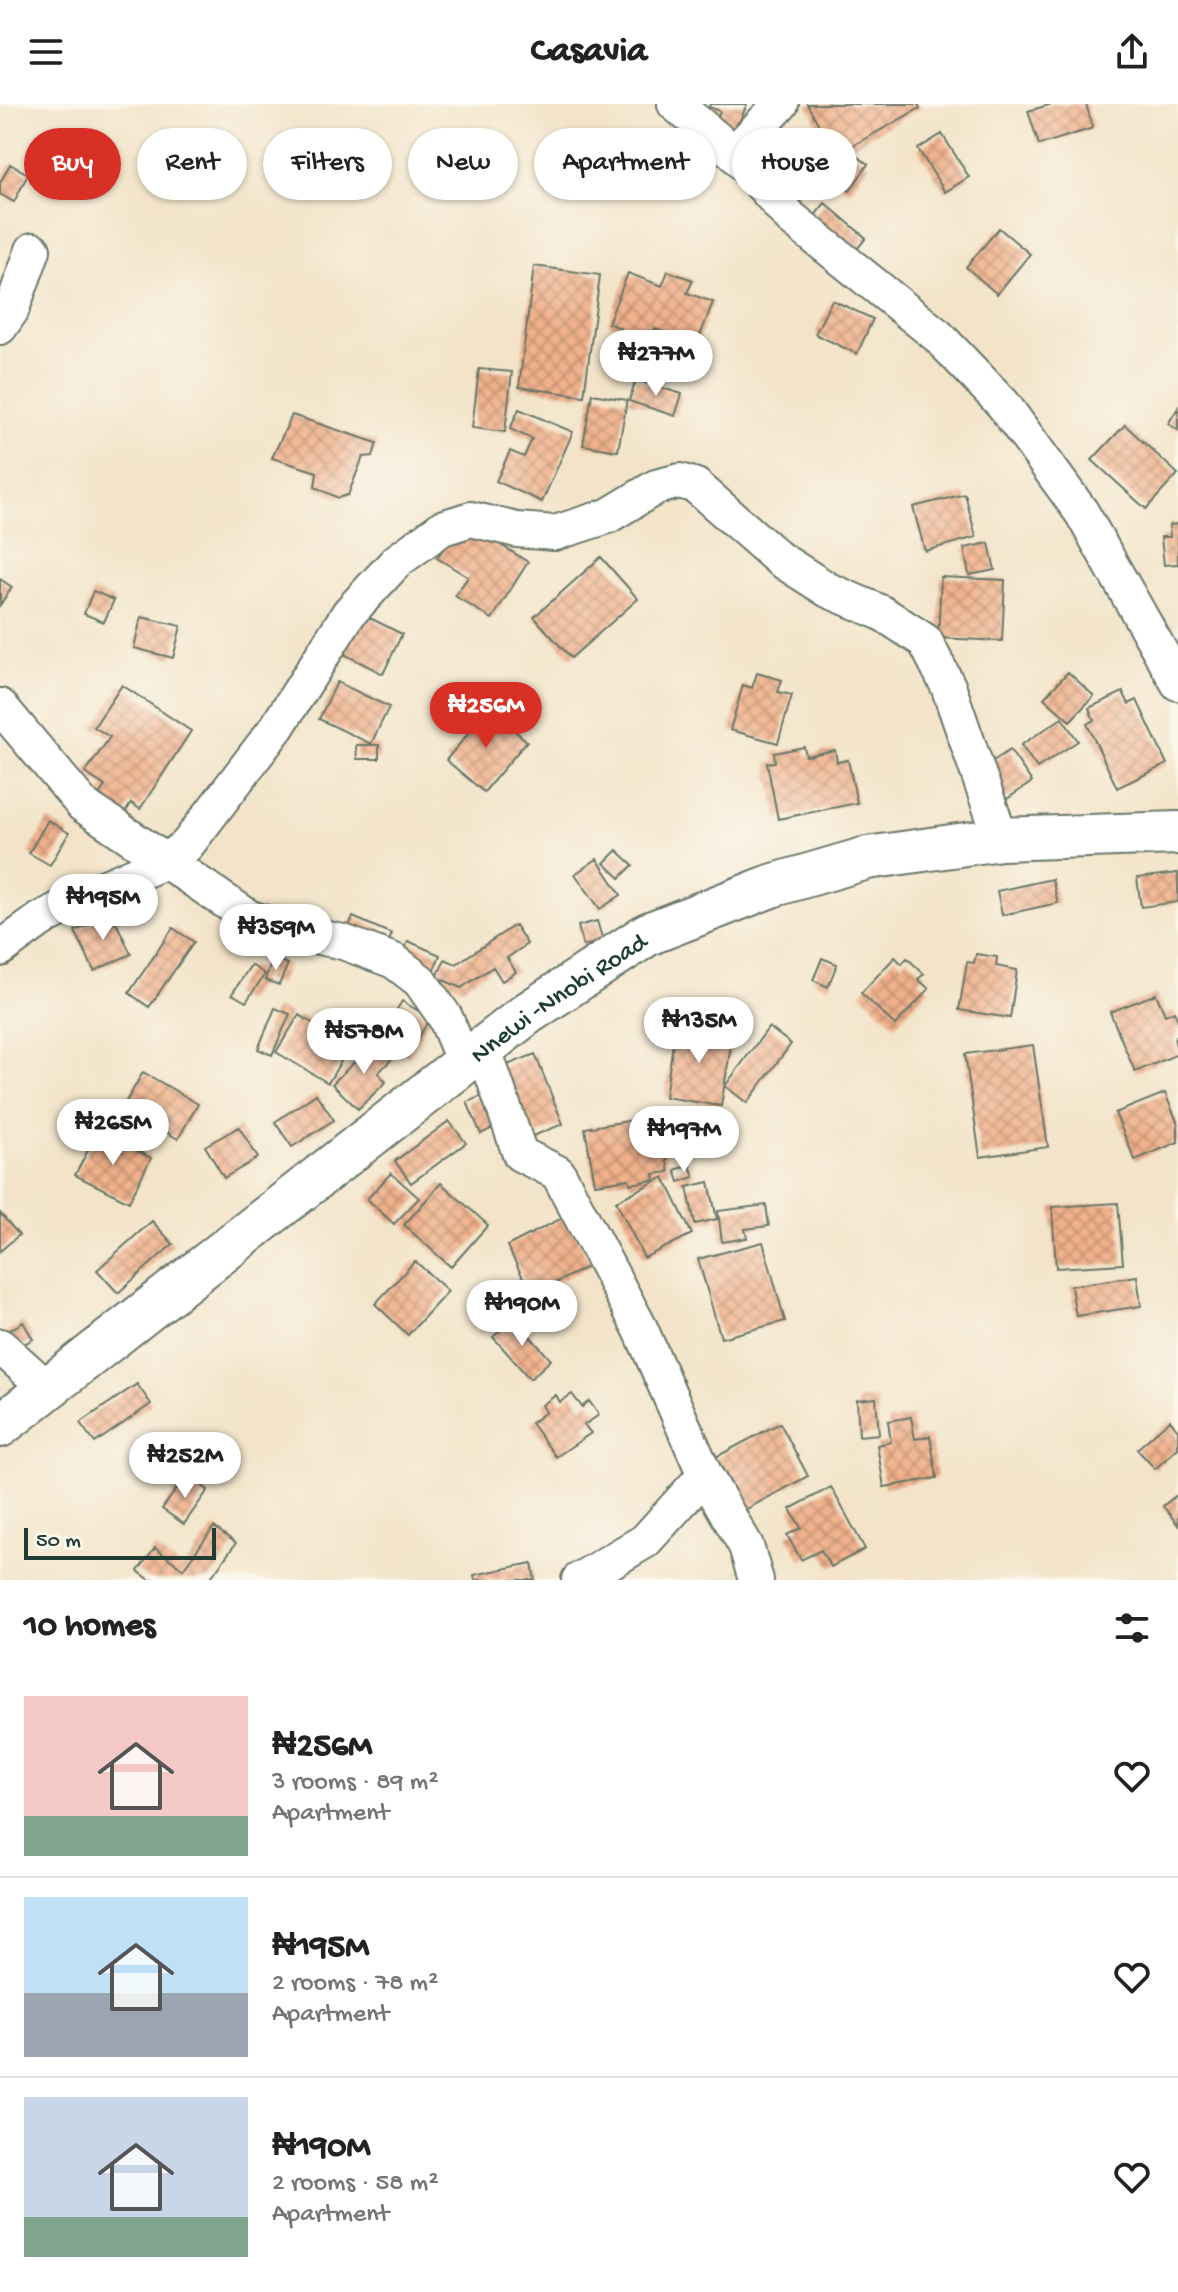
<!DOCTYPE html>
<html lang="en">
<head>
<meta charset="utf-8">
<style>
  :root { --surface:#fff; --page:#f2f2f2; --text:#222; --muted:#767676; --line:#e0e0e0; --accent:#d93025 }
  body { margin:0; font-family:"Gochi Hand",sans-serif; background:var(--page); color:var(--text); height:100vh; display:flex; flex-direction:column; font-size:30px; white-space:nowrap }
  * { box-sizing:border-box; margin:0 }
  p { font-size:26px; color:var(--muted) }
  .icon { flex:none; width:44px; height:44px; fill:none; stroke:currentColor; stroke-width:2; stroke-linecap:round; stroke-linejoin:round }
  .map { position:relative; height:1476px; overflow:hidden }
  .sheet { display:flex; flex-direction:column; background:var(--surface); flex:1 }
  .sheet>* { flex:none }
  .guide { position:absolute; left:24px; top:24px; width:1130px; height:72px; display:flex; gap:16px }
  .scale { position:absolute; left:24px; bottom:20px; width:192px; box-sizing:border-box; padding-left:8px; border:4px solid #1f3d34; border-top:0; font-size:22px; line-height:28px; white-space:nowrap; color:#1f3d34; -webkit-text-stroke:6px #fbf7ec; paint-order:stroke }
  .price { position:absolute; translate:-50% -68px; padding:0 18px; border-radius:28px; background:#fff; color:#222; font-size:26px; line-height:52px; filter:drop-shadow(0 2px 4px #0008) }
  .price::after { content:''; position:absolute; left:50%; top:48px; width:24px; height:18px; margin-left:-12px; background:inherit; clip-path:polygon(0 0,100% 0,50% 100%) }
  .price.on { background:var(--accent); color:#fff }
  ul { padding:0; list-style:none }
  li { display:flex; align-items:center; gap:24px; height:200px; padding:0 24px }
  li+li { border-top:2px solid var(--line) }
  li span { display:grid; place-items:center; flex:none; width:224px; height:160px; border-radius:0px; color:#555 }
  li>.icon { margin-inline-start:auto }
  span .icon { width:96px; height:96px; fill:#fffc; stroke-width:1 }
  li b { font-size:34px }
  h2 { display:flex; justify-content:space-between; align-items:center; height:96px; padding:0 24px; font-size:34px }
  .tag { padding:0 28px; border-radius:36px; background:var(--surface); box-shadow:0 2px 6px #0004; font-size:28px; line-height:72px }
  .tag.on { background:var(--accent); color:#fff }
  header { display:flex; justify-content:space-between; align-items:center; height:104px; padding:0 24px; background:var(--surface); font-size:36px; font-weight:700 }
  .map>svg:first-child { display:block }
  .building { fill:url(#building-cross-hatch) }
  .lines { fill:none; stroke-linecap:round; stroke-linejoin:round }
  .minor-casing { stroke:#697768; stroke-width:38 }
  .major-casing { stroke:#697768; stroke-width:46 }
  .minor { stroke:#fff; stroke-width:34 }
  .major { stroke:#fff; stroke-width:42 }
  .labels { text-anchor:middle; stroke-width:6; stroke-linejoin:round; paint-order:stroke }
  .street-label { font-size:26px; fill:#1f3d34; stroke:#fbf7ec }
</style>
</head>
<body>
<header><svg class="icon" aria-label="menu" viewBox="0 0 24 24"><path d="M4 6h16M4 12h16M4 18h16"/></svg>Casavia<svg class="icon" aria-label="share" viewBox="0 0 24 24"><path d="M12 15V3M7 8l5-5 5 5M5 13v7h14v-7"/></svg></header>
<div class="map">
<svg width="1178" height="1476" viewBox="0 0 1178 1476">
  <defs>
    <pattern id="building-cross-hatch" width="8" height="8" patternUnits="userSpaceOnUse" patternTransform="scale(2)"><rect width="8" height="8" fill="#f1b18b"/><path d="M0 0l8 8M0 8l8-8" fill="none" stroke="#c39172"/></pattern>
  </defs>
  <rect width="100%" height="100%" fill="#fbf7ec"/>
  <filter id="ink" filterUnits="userSpaceOnUse"><feTurbulence type="fractalNoise" baseFrequency=".0125" numOctaves="2"/><feDisplacementMap in="SourceGraphic" scale="16" xChannelSelector="R" yChannelSelector="G"/><feConvolveMatrix kernelMatrix="1 2 1 2 8 2 1 2 1" color-interpolation-filters="sRGB"/></filter>
  <filter id="wash" filterUnits="userSpaceOnUse"><feTurbulence type="fractalNoise" baseFrequency=".006" numOctaves="4" result="noise"/><feDisplacementMap in="SourceGraphic" scale="32" xChannelSelector="R" yChannelSelector="G"/><feGaussianBlur stdDeviation="1.8" result="paint"/><feColorMatrix in="noise" values="0 0 0 0 0 0 0 0 0 0 0 0 0 0 0 0 0 1.4 0 .05"/><feComposite in="paint" operator="in"/></filter>
  <g filter="url(#wash)">
    <rect width="100%" height="100%" fill="#f3e4c9"/>
    <g id="blocks">
      <!-- building -->
      <path class="building" d="M 710,0 L 747,0 L 735,29 L 715,20 L 720,7 L 709,3 Z
        M 807,0 L 918,0 L 920,4 L 836,51 Z
        M 1052,0 L 1086,0 L 1093,24 L 1039,41 L 1028,7 Z
        M 942,30 L 969,73 L 945,88 L 918,45 Z
        M 848,46 L 868,60 L 850,87 L 829,74 Z
        M 10,60 L 28,70 L 14,98 L 0,90 L 0,79 Z
        M 825,99 L 866,134 L 849,155 L 808,120 Z
        M 999,124 L 1030,150 L 997,190 L 966,163 Z
        M 534,162 L 600,171 L 584,292 L 519,283 Z
        M 668,167 L 693,176 L 687,189 L 713,198 L 684,273 L 656,262 L 668,230 L 655,225 L 643,256 L 612,245 L 620,224 L 608,219 L 628,169 L 662,182 Z
        M 832,196 L 873,215 L 857,250 L 815,230 Z
        M 479,265 L 512,268 L 505,328 L 472,324 Z
        M 636,276 L 682,290 L 675,312 L 629,297 Z
        M 592,290 L 627,296 L 618,347 L 583,341 Z
        M 1178,304 L 1178,326 L 1168,320 Z
        M 519,305 L 573,328 L 542,398 L 496,377 L 510,347 L 524,353 L 532,335 L 510,325 Z
        M 292,311 L 377,339 L 373,352 L 363,353 L 348,391 L 338,394 L 315,383 L 317,368 L 272,354 Z
        M 1125,321 L 1178,370 L 1146,405 L 1092,356 Z
        M 965,390 L 976,433 L 925,447 L 913,403 Z
        M 1178,420 L 1178,460 L 1164,461 L 1161,433 L 1170,433 L 1169,421 Z
        M 474,424 L 528,458 L 492,515 L 455,492 L 468,473 L 437,454 L 453,430 L 466,437 Z
        M 989,439 L 995,466 L 969,471 L 964,444 Z
        M 601,453 L 638,495 L 571,554 L 534,513 Z
        M 941,473 L 1005,476 L 1002,537 L 938,534 Z
        M 0,475 L 12,483 L 0,501 Z
        M 93,487 L 114,496 L 104,518 L 84,510 Z
        M 364,511 L 402,530 L 383,570 L 344,550 Z
        M 141,513 L 181,522 L 173,554 L 134,544 Z
        M 1068,568 L 1094,592 L 1070,617 L 1044,594 Z
        M 757,569 L 782,576 L 778,588 L 792,591 L 778,639 L 730,626 L 743,581 L 752,584 Z
        M 337,578 L 389,603 L 371,640 L 319,615 Z
        M 122,581 L 191,627 L 140,705 L 131,699 L 123,713 L 96,695 L 105,682 L 85,669 L 110,633 L 94,623 Z
        M 1123,588 L 1129,600 L 1137,596 L 1167,660 L 1117,684 L 1087,620 L 1094,616 L 1089,604 Z
        M 489,605 L 527,637 L 484,688 L 446,656 Z
        M 1062,614 L 1078,637 L 1037,664 L 1021,641 Z
        M 356,641 L 379,641 L 379,655 L 357,655 Z
        M 804,643 L 806,652 L 835,646 L 837,658 L 848,656 L 857,699 L 778,715 L 767,659 L 775,658 L 774,649 Z
        M 1010,646 L 1032,678 L 1001,699 L 979,666 Z
        M 48,716 L 69,729 L 50,761 L 29,749 Z
        M 617,746 L 633,761 L 620,774 L 604,759 Z
        M 597,755 L 621,791 L 600,805 L 575,770 Z
        M 1178,769 L 1178,798 L 1141,803 L 1137,774 Z
        M 1052,775 L 1058,799 L 1002,811 L 997,787 Z
        M 112,810 L 131,850 L 94,867 L 75,827 Z
        M 353,813 L 392,830 L 383,850 L 344,833 Z
        M 597,817 L 603,837 L 583,842 L 578,822 Z
        M 515,821 L 527,840 L 507,854 L 516,868 L 502,877 L 493,863 L 461,884 L 437,873 L 445,855 L 456,860 Z
        M 173,824 L 194,838 L 149,903 L 129,889 Z
        M 408,837 L 440,851 L 431,873 L 399,858 Z
        M 976,850 L 997,853 L 996,862 L 1017,866 L 1010,914 L 959,906 L 967,858 L 974,859 Z
        M 895,853 L 902,860 L 907,854 L 924,870 L 918,875 L 929,885 L 895,921 L 861,889 Z
        M 273,854 L 288,860 L 279,881 L 265,876 Z
        M 822,854 L 837,860 L 828,883 L 813,876 Z
        M 251,861 L 265,870 L 246,898 L 232,890 Z
        M 1156,890 L 1165,911 L 1174,907 L 1178,917 L 1178,932 L 1174,934 L 1178,950 L 1135,968 L 1110,908 Z
        M 402,897 L 430,914 L 408,952 L 379,935 Z
        M 275,904 L 290,910 L 272,951 L 258,945 Z
        M 299,911 L 350,942 L 328,979 L 276,948 Z
        M 676,920 L 733,929 L 721,1002 L 665,993 Z
        M 769,923 L 791,940 L 747,999 L 725,982 Z
        M 375,938 L 392,955 L 378,969 L 386,978 L 358,1005 L 332,980 Z
        M 1033,941 L 1048,1043 L 980,1053 L 965,950 Z
        M 535,950 L 563,1020 L 523,1036 L 495,966 Z
        M 143,968 L 198,1000 L 178,1035 L 123,1003 Z
        M 1165,989 L 1178,1020 L 1178,1038 L 1135,1056 L 1115,1009 Z
        M 316,990 L 334,1016 L 292,1043 L 275,1018 Z
        M 482,992 L 495,1023 L 481,1030 L 467,998 Z
        M 659,1012 L 669,1068 L 654,1070 L 655,1076 L 630,1080 L 629,1075 L 595,1080 L 585,1024 Z
        M 449,1017 L 466,1039 L 411,1079 L 395,1057 Z
        M 239,1023 L 258,1054 L 224,1074 L 205,1042 Z
        M 98,1027 L 151,1054 L 129,1098 L 75,1071 Z
        M 690,1061 L 694,1073 L 679,1078 L 675,1066 Z
        M 391,1069 L 419,1094 L 394,1120 L 367,1095 Z
        M 664,1073 L 692,1130 L 644,1154 L 616,1097 Z
        M 709,1078 L 717,1115 L 695,1120 L 687,1083 Z
        M 441,1079 L 488,1121 L 451,1163 L 404,1121 Z
        M 1118,1099 L 1123,1160 L 1056,1164 L 1052,1103 Z
        M 766,1101 L 769,1122 L 745,1125 L 747,1134 L 722,1138 L 718,1107 Z
        M 0,1109 L 19,1131 L 0,1147 Z
        M 566,1112 L 591,1161 L 549,1182 L 560,1205 L 543,1213 L 507,1142 Z
        M 152,1117 L 173,1140 L 118,1189 L 97,1166 Z
        M 763,1138 L 785,1217 L 721,1234 L 698,1155 Z
        M 415,1157 L 448,1187 L 408,1231 L 375,1200 Z
        M 1137,1172 L 1141,1202 L 1076,1212 L 1071,1182 Z
        M 514,1214 L 551,1256 L 530,1275 L 493,1233 Z
        M 23,1218 L 33,1235 L 15,1245 L 5,1229 Z
        M 137,1280 L 151,1300 L 95,1339 L 80,1319 Z
        M 572,1290 L 582,1303 L 589,1297 L 599,1311 L 584,1321 L 591,1329 L 556,1353 L 531,1319 L 546,1308 L 542,1301 L 556,1291 L 560,1298 Z
        M 876,1294 L 879,1330 L 859,1332 L 857,1296 Z
        M 911,1313 L 915,1335 L 930,1332 L 937,1374 L 884,1383 L 877,1341 L 891,1338 L 888,1317 Z
        M 1170,1316 L 1178,1326 L 1178,1344 L 1155,1365 L 1137,1345 Z
        M 780,1319 L 808,1372 L 745,1406 L 716,1353 Z
        M 187,1371 L 208,1386 L 184,1420 L 162,1405 Z
        M 831,1383 L 865,1445 L 831,1463 L 821,1446 L 801,1456 L 787,1431 L 801,1424 L 790,1405 Z
        M 1178,1390 L 1178,1421 L 1163,1402 Z
        M 214,1423 L 236,1439 L 209,1476 L 150,1476 L 138,1467 L 155,1444 L 183,1465 Z
        M 532,1459 L 535,1476 L 475,1476 L 474,1471 Z"/>
    </g>
  </g>
  <g filter="url(#ink)">
    <use href="#blocks" fill-opacity="0" stroke="#697768" stroke-width="2"/>
    <g class="lines">
      <!-- minor casing -->
      <g class="minor-casing">
        <path id="minor" d="M 675,0 L 734,49 L 791,114 L 938,232 L 1003,300 L 1082,409 L 1178,579
          M 734,49 L 781,0
          M 0,223 L 11,207 L 33,146
          M 0,602 L 83,701 L 250,814 L 299,829 L 343,838 L 394,857 L 420,877 L 445,913 L 464,958
          M 0,845 L 40,816 L 82,793 L 164,758 L 187,741 L 277,623 L 349,509 L 397,457 L 442,424 L 471,415 L 517,426 L 555,429 L 608,412 L 656,383 L 680,377 L 696,382 L 778,454 L 828,486 L 882,509 L 925,537 L 948,582 L 1001,735
          M 483,943 L 520,1050 L 558,1069 L 640,1224 L 705,1371 L 746,1442 L 756,1476
          M 0,1242 L 48,1285
          M 579,1476 L 645,1437 L 705,1371"/>
      </g>
      <!-- major casing -->
      <g class="major-casing">
        <g id="major">
          <path id="s1" d="M 0,1322 L 528,909 L 648,830 L 771,782 L 867,754 L 1001,735 L 1178,729"/>
        </g>
      </g>
      <!-- minor -->
      <use href="#minor" class="minor"/>
      <!-- major -->
      <use href="#major" class="major"/>
    </g>
  </g>
  <g class="labels">
    <!-- street labels -->
    <g class="street-label">
      <text dy="9" stroke="none"><textPath href="#s1" startOffset="704">Nnewi -Nnobi Road</textPath></text>
    </g>
  </g>
</svg>
<div class="scale">50 m</div>
<b class="price" style="left:656px;top:294px">₦277M</b>
<b class="price on" style="left:486px;top:646px">₦256M</b>
<b class="price" style="left:103px;top:838px">₦195M</b>
<b class="price" style="left:276px;top:868px">₦359M</b>
<b class="price" style="left:699px;top:961px">₦135M</b>
<b class="price" style="left:364px;top:972px">₦578M</b>
<b class="price" style="left:113px;top:1063px">₦265M</b>
<b class="price" style="left:684px;top:1070px">₦197M</b>
<b class="price" style="left:522px;top:1244px">₦190M</b>
<b class="price" style="left:185px;top:1396px">₦252M</b>
<div class="guide">
<a class="tag on">Buy</a>
<a class="tag">Rent</a>
<a class="tag">Filters</a>
<a class="tag">New</a>
<a class="tag">Apartment</a>
<a class="tag">House</a>
</div>
</div>
<section class="sheet">
<h2>10 homes<svg class="icon" aria-label="filters" viewBox="0 0 24 24"><path d="M4 7h16M4 17h16"/><circle cx="9" cy="7" r="2"/><circle cx="15" cy="17" r="2"/></svg></h2>
<ul>
<li><span style="background:linear-gradient(#f6c9c9 75%,#7fa58c 0)"><svg class="icon" aria-label="home" viewBox="0 0 24 24"><path d="M3 11l9-7 9 7M6 9v11h12V9"/></svg></span><div><b>₦256M</b><p>3 rooms · 89 m²</p><p>Apartment</p></div><svg class="icon" aria-label="heart" viewBox="0 0 24 24"><path d="M12 20l-8-8c-3-5 5-10 8-4 3-6 11-1 8 4z"/></svg></li>
<li><span style="background:linear-gradient(#bfe0f5 60%,#9aa5b1 0)"><svg class="icon" aria-label="home" viewBox="0 0 24 24"><path d="M3 11l9-7 9 7M6 9v11h12V9"/></svg></span><div><b>₦195M</b><p>2 rooms · 78 m²</p><p>Apartment</p></div><svg class="icon" aria-label="heart" viewBox="0 0 24 24"><path d="M12 20l-8-8c-3-5 5-10 8-4 3-6 11-1 8 4z"/></svg></li>
<li><span style="background:linear-gradient(#c9d6e8 75%,#7fa58c 0)"><svg class="icon" aria-label="home" viewBox="0 0 24 24"><path d="M3 11l9-7 9 7M6 9v11h12V9"/></svg></span><div><b>₦190M</b><p>2 rooms · 58 m²</p><p>Apartment</p></div><svg class="icon" aria-label="heart" viewBox="0 0 24 24"><path d="M12 20l-8-8c-3-5 5-10 8-4 3-6 11-1 8 4z"/></svg></li>
</ul>
</section>
</body>
</html>
